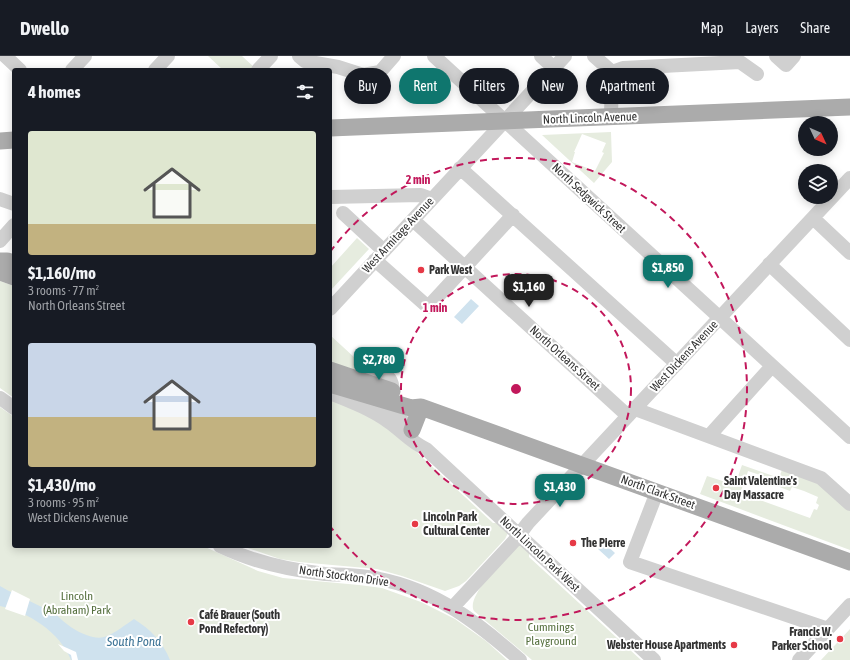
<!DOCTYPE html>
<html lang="en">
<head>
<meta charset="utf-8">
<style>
  :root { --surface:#171b24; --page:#20242c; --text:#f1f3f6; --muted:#9ea1a6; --line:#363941; --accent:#0f766e }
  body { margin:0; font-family:"Asap Condensed",sans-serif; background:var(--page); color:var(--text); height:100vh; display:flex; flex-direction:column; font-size:15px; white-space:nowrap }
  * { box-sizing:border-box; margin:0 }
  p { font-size:13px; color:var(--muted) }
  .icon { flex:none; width:22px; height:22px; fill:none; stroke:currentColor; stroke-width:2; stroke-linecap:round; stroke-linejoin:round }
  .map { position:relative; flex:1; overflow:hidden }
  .drawer { position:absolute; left:12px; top:12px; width:320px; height:480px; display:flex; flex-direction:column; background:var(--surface); border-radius:4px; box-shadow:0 2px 10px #0003 }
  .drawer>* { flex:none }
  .hud { position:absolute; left:344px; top:12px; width:380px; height:36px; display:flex; gap:8px }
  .needle { width:26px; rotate:134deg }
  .fabs { position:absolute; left:798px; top:60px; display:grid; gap:8px }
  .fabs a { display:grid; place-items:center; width:40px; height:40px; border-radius:50%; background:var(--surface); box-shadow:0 2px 10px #0003; font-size:20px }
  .price { position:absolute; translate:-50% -34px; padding:0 9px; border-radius:8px; background:var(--accent); color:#fff; font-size:13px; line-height:26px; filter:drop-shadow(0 1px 2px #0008) }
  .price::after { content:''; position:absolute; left:50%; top:24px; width:12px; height:9px; margin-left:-6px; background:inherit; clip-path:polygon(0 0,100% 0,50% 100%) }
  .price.current { background:#222; color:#fff }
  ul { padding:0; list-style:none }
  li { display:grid; align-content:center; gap:8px; height:212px; padding:0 16px }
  li span { display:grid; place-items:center; height:124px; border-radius:4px; color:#555 }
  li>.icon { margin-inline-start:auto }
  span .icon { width:72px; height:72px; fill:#fffc; stroke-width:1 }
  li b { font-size:17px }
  h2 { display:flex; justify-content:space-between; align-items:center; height:48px; padding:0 16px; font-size:17px }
  .tag { padding:0 14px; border-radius:18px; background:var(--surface); box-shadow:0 2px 10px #0003; font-size:14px; line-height:36px }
  .tag.current { background:var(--accent); color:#fff }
  header { display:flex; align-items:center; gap:24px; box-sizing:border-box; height:56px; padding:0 20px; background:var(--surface); border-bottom:1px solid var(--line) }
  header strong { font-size:19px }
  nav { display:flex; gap:22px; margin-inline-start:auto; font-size:14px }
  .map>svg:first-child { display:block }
  .green { fill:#e6ecdf; fill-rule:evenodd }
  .water { fill:#cfe2ee }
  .pier { fill:#fff }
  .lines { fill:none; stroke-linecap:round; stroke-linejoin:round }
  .minor { stroke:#d0d0d0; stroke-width:14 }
  .major { stroke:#ababab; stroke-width:17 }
  .ring { fill:none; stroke:#c2185b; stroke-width:2; stroke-dasharray:7 5 }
  .poi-dot { fill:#e63946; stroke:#fff; stroke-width:1.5 }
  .labels { text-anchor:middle; stroke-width:4; stroke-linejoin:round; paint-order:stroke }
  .street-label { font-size:12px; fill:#333; stroke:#fff }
  .poi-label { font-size:12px; font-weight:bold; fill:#333; stroke:#fff; text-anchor:start }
  .park-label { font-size:12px; fill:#56703f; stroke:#fff }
  .water-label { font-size:13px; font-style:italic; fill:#3f7597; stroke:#fff }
  .centre { fill:#c2185b; stroke:#fff; stroke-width:2 }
  .ring-label { font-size:12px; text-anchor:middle; font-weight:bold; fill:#c2185b; stroke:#fff; stroke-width:4; stroke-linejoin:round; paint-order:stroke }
</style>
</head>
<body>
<header>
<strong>Dwello</strong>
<nav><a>Map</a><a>Layers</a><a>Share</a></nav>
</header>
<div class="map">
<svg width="850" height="604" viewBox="0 0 850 604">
  <rect width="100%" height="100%" fill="#fff"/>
  <!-- green -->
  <path class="green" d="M 208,0 L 242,0 L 255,12 L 253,14 L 223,14 Z
    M 611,76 L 612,106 L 594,127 L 542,79 ZM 582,78 L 606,87 L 602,96 L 604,97 L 595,115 L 572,106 L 575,96 L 574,96 Z
    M 357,182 L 369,193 L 331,234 L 330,212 Z
    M 0,225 L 14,230 L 14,342 L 0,332 Z
    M 330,279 L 367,313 L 361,317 L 330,306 Z
    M 330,340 L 342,345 L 395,376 L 493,467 L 499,467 L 508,477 L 505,483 L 466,525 L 459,530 L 445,535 L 402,520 L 377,513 L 299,506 L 280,503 L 242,490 L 330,490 Z
    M 0,351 L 14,361 L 14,490 L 203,490 L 258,515 L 283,522 L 359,529 L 382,532 L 421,546 L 455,563 L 486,585 L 507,604 L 0,604 Z
    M 742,409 L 779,422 L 783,411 L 820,424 L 850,451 L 850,494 L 700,438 L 707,420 L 735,429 ZM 748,415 L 763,420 L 775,426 L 774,429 L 790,435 L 792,431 L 804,435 L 818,441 L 816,447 L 819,449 L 817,454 L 814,453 L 810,462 L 740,437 L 744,427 L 741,426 L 743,421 L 746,422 Z
    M 517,487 L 529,494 L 529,501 L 641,604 L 532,604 L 474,555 C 465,541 507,499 517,487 Z
    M 850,573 L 850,604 L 821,604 Z"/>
  <!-- water -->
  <path class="water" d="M 471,243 L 479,250 L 462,268 L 454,261 Z
    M 604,487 L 615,497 L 609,503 L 598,493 Z
    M 0,530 L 7,534 L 56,558 C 65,569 89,585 104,581 C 113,579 126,568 134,563 C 150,573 163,586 170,604 L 71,604 C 60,576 28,556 0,550 Z"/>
  <!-- pier -->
  <path class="pier" d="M 12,534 L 30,543 L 25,560 L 5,553 Z
    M 58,588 L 76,596 L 78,604 L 72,604 L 71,599 L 64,595 Z"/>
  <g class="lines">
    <!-- minor -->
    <path class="minor" d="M 5,0 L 20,14
      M 299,0 L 305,5 L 338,11 L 363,19 L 380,16 L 394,0
      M 434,0 L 850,381
      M 541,0 L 554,12
      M 594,0 L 612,16 L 611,61
      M 776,0 L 786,9 L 794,0
      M 72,14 L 85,0
      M 155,14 L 168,0
      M 258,14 L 271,0
      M 612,16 L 623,12 L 740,6 L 757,18
      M 460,112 L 677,308
      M 330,141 L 421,139 L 432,143
      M 0,143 L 14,148
      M 343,157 L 384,195
      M 813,162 L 850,197
      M 413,164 L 628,360
      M 0,185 L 14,169
      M 375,204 L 428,251 L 513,159
      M 769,208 L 850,284
      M 330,253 L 565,0
      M 393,336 C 392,313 377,316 361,324 L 378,343 L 410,372
      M 330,337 C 350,345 371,353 389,366 C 402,375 411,386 426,393 L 654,604
      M 0,342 L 14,352
      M 635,353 L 821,422 L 850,448
      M 709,380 L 772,310
      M 657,436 L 630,506 L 828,573
      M 220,490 C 253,506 289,514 325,518 C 343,519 362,519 380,523 C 436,534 478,567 520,604
      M 453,551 L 516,483 L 528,467 L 850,122
      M 799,604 L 850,549"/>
    <!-- major -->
    <path class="major" d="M 330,72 L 850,51
      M 0,85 L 14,84
      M 0,205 L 7,205 L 14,207
      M 0,216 L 14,221
      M 330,314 L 392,335
      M 330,328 L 411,352 L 421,351 L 850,506
      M 412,374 L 421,351"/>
  </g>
  <!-- distance rings -->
  <g class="ring">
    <circle cx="516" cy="333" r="115"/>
    <path d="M330 196A231 231 0 1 1 330 470"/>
  </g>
  <!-- markers -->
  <g class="poi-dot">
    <circle cx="421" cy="214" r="4"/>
    <circle cx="716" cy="432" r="4"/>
    <circle cx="415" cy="468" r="4"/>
    <circle cx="573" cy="487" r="4"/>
    <circle cx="191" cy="566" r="4"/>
    <circle cx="840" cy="583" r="4"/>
    <circle cx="734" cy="589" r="4"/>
  </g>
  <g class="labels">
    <!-- street labels -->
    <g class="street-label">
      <text transform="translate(590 62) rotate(-2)" y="4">North Lincoln Avenue</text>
      <text transform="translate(589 142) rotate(43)" y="4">North Sedgwick Street</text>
      <text transform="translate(398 179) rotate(-47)" y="4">West Armitage Avenue</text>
      <text transform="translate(684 300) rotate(-47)" y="4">West Dickens Avenue</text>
      <text transform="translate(565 302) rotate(42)" y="4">North Orleans Street</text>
      <text transform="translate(658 436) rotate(20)" y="4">North Clark Street</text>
      <text transform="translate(540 498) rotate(43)" y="4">North Lincoln Park West</text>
      <text transform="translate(344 520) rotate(8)" y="4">North Stockton Drive</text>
    </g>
    <!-- poi labels -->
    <g class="poi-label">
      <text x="429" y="218">Park West</text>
      <text x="724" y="429">Saint Valentine's<tspan x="724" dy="14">Day Massacre</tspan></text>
      <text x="423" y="465">Lincoln Park<tspan x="423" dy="14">Cultural Center</tspan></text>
      <text x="581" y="491">The Pierre</text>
      <text x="199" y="563">Café Brauer (South<tspan x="199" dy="14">Pond Refectory)</tspan></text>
      <text x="832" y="580" text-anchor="end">Francis W.<tspan x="832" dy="14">Parker School</tspan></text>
      <text x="726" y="593" text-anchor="end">Webster House Apartments</text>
    </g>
    <!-- park labels -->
    <g class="park-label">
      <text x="77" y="544">Lincoln<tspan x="77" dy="14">(Abraham) Park</tspan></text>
      <text x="551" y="575">Cummings<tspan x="551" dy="14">Playground</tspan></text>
    </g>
    <!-- water labels -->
    <g class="water-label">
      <text x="134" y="590">South Pond</text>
    </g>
  </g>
  <circle cx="516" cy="333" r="6" class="centre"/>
  <g class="ring-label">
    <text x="418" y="128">2 min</text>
    <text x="435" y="256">1 min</text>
  </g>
</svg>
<div class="fabs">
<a><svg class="needle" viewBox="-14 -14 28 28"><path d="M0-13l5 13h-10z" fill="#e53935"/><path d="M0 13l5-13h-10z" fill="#9ea1a6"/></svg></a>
<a><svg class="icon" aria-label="layers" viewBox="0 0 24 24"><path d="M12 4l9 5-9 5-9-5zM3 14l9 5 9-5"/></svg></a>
</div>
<b class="price" style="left:668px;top:233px">$1,850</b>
<b class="price current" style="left:529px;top:252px">$1,160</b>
<b class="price" style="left:379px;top:325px">$2,780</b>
<b class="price" style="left:560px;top:452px">$1,430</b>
<div class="hud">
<a class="tag">Buy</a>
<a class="tag current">Rent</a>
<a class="tag">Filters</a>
<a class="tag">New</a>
<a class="tag">Apartment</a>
</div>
<section class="drawer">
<h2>4 homes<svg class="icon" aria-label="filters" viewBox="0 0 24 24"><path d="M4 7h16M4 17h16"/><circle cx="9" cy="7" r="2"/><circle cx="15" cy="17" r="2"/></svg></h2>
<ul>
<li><span style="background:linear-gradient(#dfe7d0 75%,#c2b280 0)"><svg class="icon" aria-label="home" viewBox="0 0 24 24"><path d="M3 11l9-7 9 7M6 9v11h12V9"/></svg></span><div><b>$1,160/mo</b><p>3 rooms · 77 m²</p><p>North Orleans Street</p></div></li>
<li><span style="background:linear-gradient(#c9d6e8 60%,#c2b280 0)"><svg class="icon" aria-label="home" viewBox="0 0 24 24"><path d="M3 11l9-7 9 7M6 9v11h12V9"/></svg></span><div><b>$1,430/mo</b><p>3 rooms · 95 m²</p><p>West Dickens Avenue</p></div></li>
</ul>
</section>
</div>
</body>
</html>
